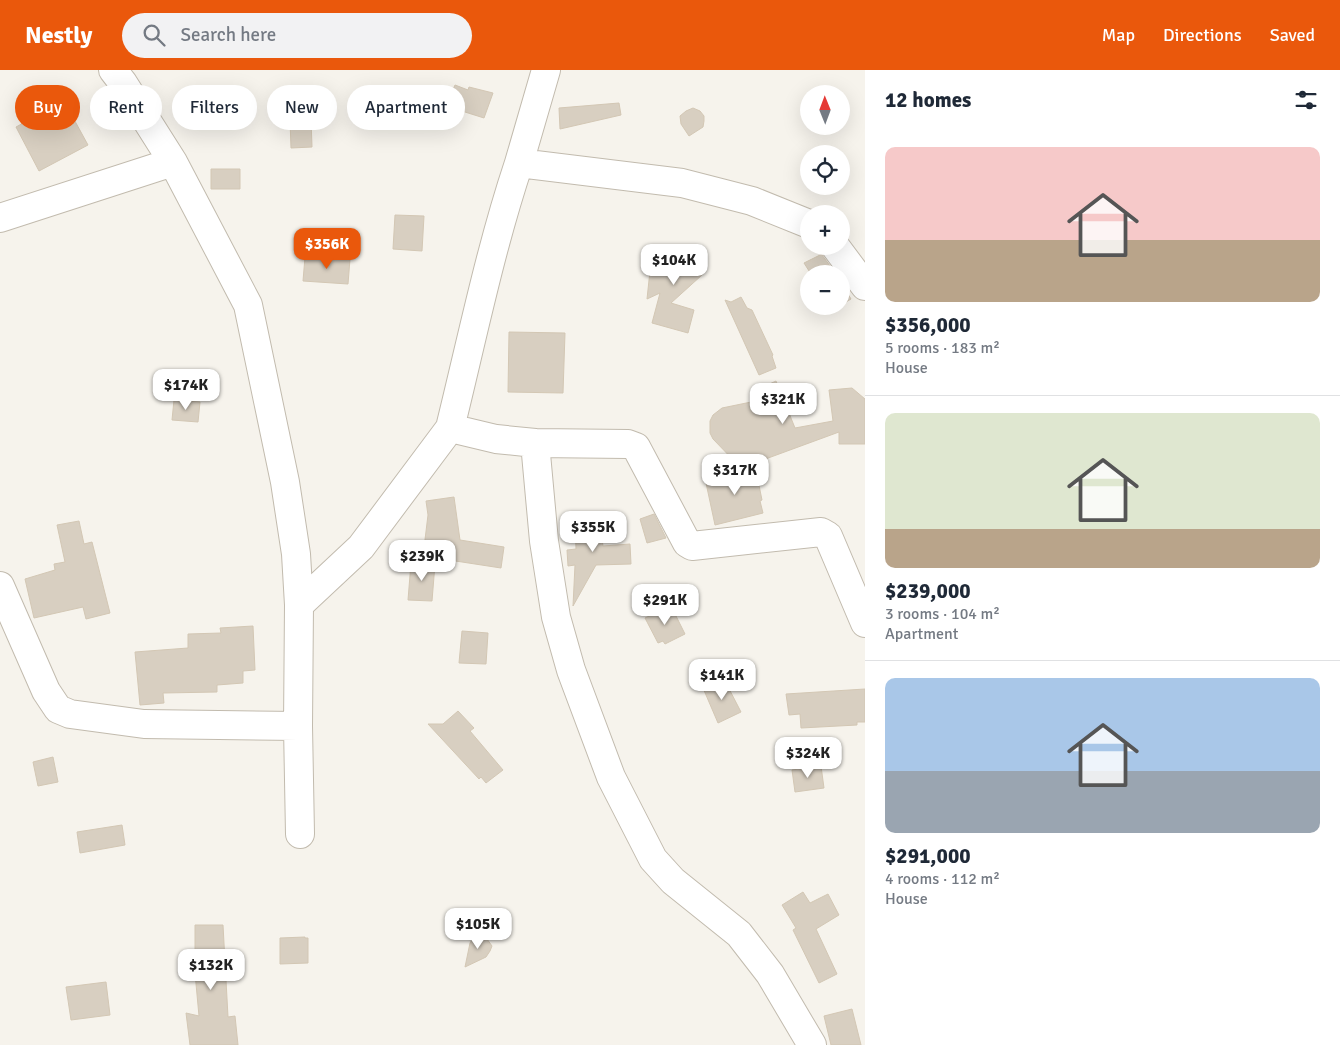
<!DOCTYPE html>
<html lang="en">
<head>
<meta charset="utf-8">
<style>
  :root { --surface:#fff; --page:#f2f2f3; --text:#1f2937; --muted:#747a83; --line:#e0e1e3; --accent:#ea580c }
  body { margin:0; font-family:Signika,sans-serif; background:var(--page); color:var(--text); height:100vh; display:flex; flex-direction:column; font-size:19px; white-space:nowrap }
  * { box-sizing:border-box; margin:0 }
  p { font-size:16px; color:var(--muted) }
  .icon { flex:none; width:28px; height:28px; fill:none; stroke:currentColor; stroke-width:2; stroke-linecap:round; stroke-linejoin:round }
  .map { position:relative; flex:1; overflow:hidden }
  .drawer { display:flex; flex-direction:column; background:var(--surface); width:475px }
  .drawer>* { flex:none }
  .top-card { position:absolute; left:15px; top:15px; width:475px; height:45px; display:flex; gap:10px }
  .needle { width:32px; rotate:359deg }
  .buttons { position:absolute; left:800px; top:15px; display:grid; gap:10px }
  .buttons a { display:grid; place-items:center; width:50px; height:50px; border-radius:50%; background:var(--surface); box-shadow:0 5px 20px #0002; font-size:25px }
  .price { position:absolute; translate:-50% -42px; padding:0 11px; border-radius:10px; background:#fff; color:#222; font-size:16px; line-height:32px; filter:drop-shadow(0 1px 2px #0008) }
  .price::after { content:''; position:absolute; left:50%; top:30px; width:15px; height:11px; margin-left:-8px; background:inherit; clip-path:polygon(0 0,100% 0,50% 100%) }
  .price.active { background:var(--accent); color:#fff }
  ul { padding:0; list-style:none }
  li { display:grid; align-content:center; gap:10px; height:265px; padding:0 20px }
  li+li { border-top:1px solid var(--line) }
  li span { display:grid; place-items:center; height:155px; border-radius:10px; color:#555 }
  li>.icon { margin-inline-start:auto }
  span .icon { width:90px; height:90px; fill:#fffc; stroke-width:1 }
  li b { font-size:21px }
  h2 { display:flex; justify-content:space-between; align-items:center; height:60px; padding:0 20px; font-size:21px }
  .chip { padding:0 18px; border-radius:22px; background:var(--surface); box-shadow:0 5px 20px #0002; font-size:18px; line-height:45px }
  .chip.active { background:var(--accent); color:#fff }
  header { display:flex; align-items:center; gap:30px; box-sizing:border-box; height:70px; padding:0 25px; background:var(--accent); color:#fff }
  header strong { font-size:24px }
  nav { display:flex; gap:28px; margin-inline-start:auto; font-size:18px }
  .search { width:350px; height:45px; background:var(--page); display:flex; align-items:center; gap:12px; box-sizing:border-box; padding:0 18px; border-radius:28px; color:var(--muted); font-size:19px }
  main { display:flex; flex:1; min-height:0 }
  .map>svg:first-child { display:block }
  .building { fill:#d8cfc1; stroke:#d3c7b4 }
  .lines { fill:none; stroke-linecap:round; stroke-linejoin:round }
  .street-casing { stroke:#c2bbae; stroke-width:30 }
  .street { stroke:#fff; stroke-width:28 }
</style>
</head>
<body>
<header>
<strong>Nestly</strong>
<div class="search"><svg class="icon" aria-label="search" viewBox="0 0 24 24"><circle cx="10" cy="10" r="6"/><path d="M15 15l6 6"/></svg>Search here</div>
<nav><a>Map</a><a>Directions</a><a>Saved</a></nav>
</header>
<main>
<div class="map">
<svg width="865" height="975" viewBox="0 0 865 975">
  <rect width="100%" height="100%" fill="#f6f3ec"/>
  <!-- building -->
  <path class="building" d="M 455,15 L 468,20 L 469,17 L 493,23 L 484,48 L 446,36 Z
    M 64,31 L 88,75 L 39,101 L 16,57 Z
    M 619,33 L 621,45 L 560,59 L 559,38 Z
    M 693,38 L 700,41 L 704,46 L 704,51 L 703,57 L 689,66 L 681,54 L 680,46 L 686,41 Z
    M 311,49 L 312,77 L 291,78 L 290,50 Z
    M 211,99 L 240,99 L 240,119 L 211,119 Z
    M 395,145 L 424,146 L 422,181 L 393,179 Z
    M 689,178 L 695,179 L 703,185 L 706,190 L 705,200 L 702,205 L 671,233 L 694,240 L 688,263 L 652,253 L 660,223 L 647,229 L 652,182 L 674,185 Z
    M 822,184 L 822,185 L 836,204 L 811,204 L 804,193 Z
    M 305,187 L 350,189 L 348,214 L 303,211 Z
    M 841,212 L 851,229 L 841,235 Z
    M 741,227 L 747,238 L 752,240 L 773,285 L 772,286 L 776,298 L 759,305 L 725,230 L 731,232 Z
    M 509,262 L 565,263 L 563,323 L 508,322 Z
    M 776,311 L 795,358 L 833,351 L 829,320 L 852,318 L 865,329 L 865,374 L 839,374 L 839,362 L 741,398 L 713,369 L 710,363 L 710,351 L 713,345 L 722,338 L 756,331 L 752,322 Z
    M 174,330 L 200,332 L 198,352 L 172,350 Z
    M 755,396 L 762,430 L 760,431 L 763,443 L 715,455 L 706,413 L 723,409 L 721,403 Z
    M 454,427 L 460,470 L 504,477 L 501,498 L 423,486 L 428,445 L 426,431 Z
    M 654,444 L 666,468 L 647,473 L 640,449 Z
    M 599,449 L 603,476 L 630,474 L 631,494 L 596,495 L 573,536 L 575,495 L 568,496 L 567,480 L 576,479 L 575,452 Z
    M 79,451 L 84,474 L 92,472 L 110,543 L 86,549 L 83,537 L 34,548 L 25,509 L 55,500 L 54,494 L 65,492 L 57,455 Z
    M 411,493 L 435,494 L 432,531 L 408,530 Z
    M 671,536 L 685,564 L 665,574 L 663,571 L 658,573 L 645,548 Z
    M 253,556 L 255,600 L 243,601 L 243,613 L 217,615 L 217,622 L 163,623 L 164,633 L 140,635 L 135,582 L 188,578 L 188,564 L 221,563 L 220,558 Z
    M 462,561 L 488,563 L 486,594 L 459,593 Z
    M 725,611 L 741,642 L 718,653 L 703,618 Z
    M 865,619 L 865,652 L 857,652 L 857,655 L 801,658 L 800,644 L 789,645 L 786,624 Z
    M 458,641 L 474,658 L 470,661 L 503,700 L 486,713 L 481,707 L 479,709 L 428,654 L 443,654 Z
    M 53,687 L 58,712 L 38,716 L 33,692 Z
    M 821,696 L 824,718 L 795,722 L 792,700 Z
    M 122,755 L 125,775 L 80,783 L 77,762 Z
    M 803,822 L 810,833 L 828,824 L 839,845 L 816,859 L 837,904 L 819,913 L 793,860 L 796,858 L 782,835 Z
    M 195,855 L 223,855 L 228,947 L 235,946 L 238,975 L 190,975 L 186,943 L 199,946 L 195,903 Z
    M 305,867 L 305,868 L 308,868 L 308,893 L 280,894 L 280,868 Z
    M 478,867 L 487,869 L 492,876 L 490,881 L 486,887 L 465,897 L 470,873 L 472,870 Z
    M 106,912 L 110,945 L 71,950 L 66,917 Z
    M 852,939 L 861,975 L 831,975 L 824,946 Z"/>
  <g class="lines">
    <!-- street casing -->
    <g class="street-casing">
      <path id="street" d="M 113,0 L 123,13 L 173,92 L 248,235 L 285,412 L 296,484 L 299,535 L 298,656 L 300,764
        M 546,0 L 519,93 L 682,113 L 752,131 L 809,154
        M 519,93 C 490,180 472,269 450,358 L 496,369 L 535,373 L 544,471 L 556,547 L 571,600 L 611,707 L 653,789 L 673,811 L 739,864 L 770,904 L 812,975
        M 0,148 L 173,92
        M 835,176 L 865,216
        M 535,373 L 628,374 L 636,377 L 687,473 L 692,476 L 821,462 L 828,466 L 865,553
        M 0,516 L 46,621 L 58,639 L 70,644 L 144,654 L 298,656
        M 299,535 L 361,477 L 450,358"/>
    </g>
    <!-- street -->
    <use href="#street" class="street"/>
  </g>
</svg>
<div class="buttons">
<a><svg class="needle" viewBox="-14 -14 28 28"><path d="M0-13l5 13h-10z" fill="#e53935"/><path d="M0 13l5-13h-10z" fill="#747a83"/></svg></a>
<a><svg class="icon" aria-label="locate" viewBox="0 0 24 24"><circle cx="12" cy="12" r="6"/><path d="M12 2v4M12 18v4M2 12h4M18 12h4"/></svg></a>
<a>+</a>
<a>−</a>
</div>
<b class="price active" style="left:327px;top:200px">$356K</b>
<b class="price" style="left:674px;top:216px">$104K</b>
<b class="price" style="left:186px;top:341px">$174K</b>
<b class="price" style="left:783px;top:355px">$321K</b>
<b class="price" style="left:735px;top:426px">$317K</b>
<b class="price" style="left:593px;top:483px">$355K</b>
<b class="price" style="left:422px;top:512px">$239K</b>
<b class="price" style="left:665px;top:556px">$291K</b>
<b class="price" style="left:722px;top:631px">$141K</b>
<b class="price" style="left:808px;top:709px">$324K</b>
<b class="price" style="left:478px;top:880px">$105K</b>
<b class="price" style="left:211px;top:921px">$132K</b>
<div class="top-card">
<a class="chip active">Buy</a>
<a class="chip">Rent</a>
<a class="chip">Filters</a>
<a class="chip">New</a>
<a class="chip">Apartment</a>
</div>
</div>
<section class="drawer">
<h2>12 homes<svg class="icon" aria-label="filters" viewBox="0 0 24 24"><path d="M4 7h16M4 17h16"/><circle cx="9" cy="7" r="2"/><circle cx="15" cy="17" r="2"/></svg></h2>
<ul>
<li><span style="background:linear-gradient(#f6c9c9 60%,#b9a48a 0)"><svg class="icon" aria-label="home" viewBox="0 0 24 24"><path d="M3 11l9-7 9 7M6 9v11h12V9"/></svg></span><div><b>$356,000</b><p>5 rooms · 183 m²</p><p>House</p></div></li>
<li><span style="background:linear-gradient(#dfe7d0 75%,#b9a48a 0)"><svg class="icon" aria-label="home" viewBox="0 0 24 24"><path d="M3 11l9-7 9 7M6 9v11h12V9"/></svg></span><div><b>$239,000</b><p>3 rooms · 104 m²</p><p>Apartment</p></div></li>
<li><span style="background:linear-gradient(#a9c7e8 60%,#9aa5b1 0)"><svg class="icon" aria-label="home" viewBox="0 0 24 24"><path d="M3 11l9-7 9 7M6 9v11h12V9"/></svg></span><div><b>$291,000</b><p>4 rooms · 112 m²</p><p>House</p></div></li>
</ul>
</section>
</main>
</body>
</html>
